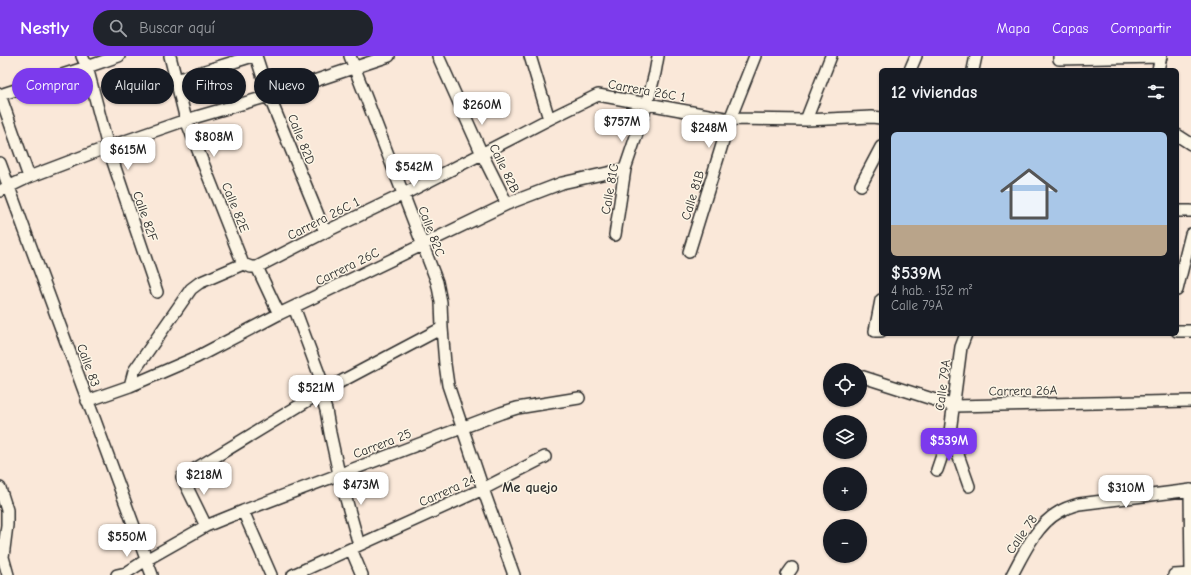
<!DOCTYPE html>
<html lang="es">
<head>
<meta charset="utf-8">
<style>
  :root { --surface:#171b24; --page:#20242c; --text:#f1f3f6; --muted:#9ea1a6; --accent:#7c3aed }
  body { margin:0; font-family:"Comic Neue",sans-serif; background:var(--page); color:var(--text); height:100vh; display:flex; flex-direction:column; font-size:15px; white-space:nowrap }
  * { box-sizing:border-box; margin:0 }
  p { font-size:13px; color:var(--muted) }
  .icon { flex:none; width:22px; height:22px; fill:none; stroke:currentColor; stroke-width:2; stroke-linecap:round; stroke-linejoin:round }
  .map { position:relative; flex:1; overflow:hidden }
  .side { position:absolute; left:879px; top:12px; width:300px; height:268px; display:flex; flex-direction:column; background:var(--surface); border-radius:6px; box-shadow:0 1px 3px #0004 }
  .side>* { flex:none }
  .top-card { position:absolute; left:12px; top:12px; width:380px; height:36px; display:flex; gap:8px }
  .buttons { position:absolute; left:823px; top:307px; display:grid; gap:8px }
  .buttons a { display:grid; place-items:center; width:44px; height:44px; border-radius:50%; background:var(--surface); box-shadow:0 1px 3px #0004; font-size:20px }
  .price { position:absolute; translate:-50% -34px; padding:0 9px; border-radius:8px; background:#fff; color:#222; font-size:13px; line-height:26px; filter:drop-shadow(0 1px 2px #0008) }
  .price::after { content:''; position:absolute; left:50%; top:24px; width:12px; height:9px; margin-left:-6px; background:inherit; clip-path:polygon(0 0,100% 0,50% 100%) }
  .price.current { background:var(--accent); color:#fff }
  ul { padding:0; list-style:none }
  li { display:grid; align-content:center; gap:8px; height:212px; padding:0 12px }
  li span { display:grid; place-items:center; height:124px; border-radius:6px; color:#555 }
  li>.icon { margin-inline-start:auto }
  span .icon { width:72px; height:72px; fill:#fffc; stroke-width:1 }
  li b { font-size:17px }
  h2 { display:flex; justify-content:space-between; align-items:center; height:48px; padding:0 12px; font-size:17px }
  .tag { padding:0 14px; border-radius:18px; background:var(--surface); box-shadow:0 1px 3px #0004; font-size:14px; line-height:36px }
  .tag.current { background:var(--accent); color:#fff }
  header { display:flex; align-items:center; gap:24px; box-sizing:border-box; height:56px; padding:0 20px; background:var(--accent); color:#fff }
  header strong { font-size:19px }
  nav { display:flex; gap:22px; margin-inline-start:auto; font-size:14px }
  .search { width:280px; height:36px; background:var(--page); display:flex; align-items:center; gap:10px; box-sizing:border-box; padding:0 14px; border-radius:22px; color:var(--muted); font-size:15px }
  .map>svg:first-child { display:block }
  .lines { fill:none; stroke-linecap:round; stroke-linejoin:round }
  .minor-casing { stroke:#2b2b2b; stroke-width:14 }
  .minor { stroke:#fcf5e5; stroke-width:11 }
  .labels { text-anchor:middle; stroke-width:3; stroke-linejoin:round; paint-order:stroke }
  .street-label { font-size:13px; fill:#2b2b2b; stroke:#fcf5e5 }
  .neighbourhood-label { font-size:14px; font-weight:bold; fill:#2b2b2b; stroke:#fcf5e5 }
</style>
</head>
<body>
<header>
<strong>Nestly</strong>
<div class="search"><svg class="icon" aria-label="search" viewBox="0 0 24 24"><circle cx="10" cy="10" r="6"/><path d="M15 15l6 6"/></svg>Buscar aquí</div>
<nav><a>Mapa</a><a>Capas</a><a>Compartir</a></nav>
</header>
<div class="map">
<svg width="1191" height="519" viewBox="0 0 1191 519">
  <rect width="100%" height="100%" fill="#fae8d9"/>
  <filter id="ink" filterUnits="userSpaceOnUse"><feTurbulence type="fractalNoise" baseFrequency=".025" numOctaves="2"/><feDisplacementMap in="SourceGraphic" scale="8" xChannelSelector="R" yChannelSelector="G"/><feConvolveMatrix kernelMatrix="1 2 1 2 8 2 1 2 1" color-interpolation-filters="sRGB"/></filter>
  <g filter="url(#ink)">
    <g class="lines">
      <!-- minor casing -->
      <g class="minor-casing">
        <path id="minor" d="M 82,0 L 87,11 L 108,91 L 157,236
          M 170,0 L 186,64 L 243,208 L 251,211 L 257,211
          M 256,0 L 269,40 L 325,176
          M 350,0 L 437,226 L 441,246 L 442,272 L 445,308 L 448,329 L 483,433 L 514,519
          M 438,0 L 482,98 L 507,148
          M 530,0 L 549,63
          M 1059,0 L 1059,3 L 1161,1
          M 910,14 L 916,0
          M 973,14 L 976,0
          M 1158,14 L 1161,0
          M 176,24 L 253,0
          M 806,64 L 831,0
          M 1177,79 L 1191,88
          M 0,107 L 152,519
          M 29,121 L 0,39 L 87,11 L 119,0
          M 861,129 L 881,91
          M 0,135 L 29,121 L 108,91 L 186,64 L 269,40 L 389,0
          M 1177,155 L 1191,155
          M 615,179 L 625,113 L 647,48 L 655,17 L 658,0
          M 689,196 L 730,63 L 755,0
          M 257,211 L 325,176 L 404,138 L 549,63 L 598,39 L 730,63 L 806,64 L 872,61 L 881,62
          M 257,211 L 279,258
          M 1177,234 L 1191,178
          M 881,244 L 875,275 L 881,275
          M 294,251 L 325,334
          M 1177,275 L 1191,275
          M 966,278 L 961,291 L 950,376 L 969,430
          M 860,320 L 954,350 L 1191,345
          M 130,330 L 134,315 L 191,233 L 199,227 L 243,208
          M 318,338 L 323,345 L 326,354 L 330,377 L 339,418 L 359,489
          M 87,345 L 130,330 L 197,301 L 279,258 L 507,148 L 562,127 L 625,113
          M 937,414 L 950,376
          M 0,432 L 7,454 L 7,469 L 3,501 L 8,519
          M 1190,434 L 1191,519
          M 243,455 L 271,519
          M 206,470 L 182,421 L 325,334 L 442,272
          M 351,493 L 362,519
          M 117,519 L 126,517 L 146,504 L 206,470 L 243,455 L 501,357 L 517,352 L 579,342
          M 293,519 L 483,433 L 545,401
          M 787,519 L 792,512
          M 1012,519 C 1023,498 1037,468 1059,456 C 1065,452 1072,450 1079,448 L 1191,434
          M 1174,519 L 1191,518"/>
      </g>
      <!-- minor -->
      <use href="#minor" class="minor"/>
    </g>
  </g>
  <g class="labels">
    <!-- street labels -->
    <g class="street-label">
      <text transform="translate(647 34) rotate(10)" y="5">Carrera 26C 1</text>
      <text transform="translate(302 83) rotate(68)" y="5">Calle 82D</text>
      <text transform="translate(505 112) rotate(64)" y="5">Calle 82B</text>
      <text transform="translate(609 133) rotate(-80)" y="5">Calle 81C</text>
      <text transform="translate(692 139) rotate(-73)" y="5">Calle 81B</text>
      <text transform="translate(236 151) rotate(68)" y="5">Calle 82E</text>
      <text transform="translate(146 160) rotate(71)" y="5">Calle 82F</text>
      <text transform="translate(323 162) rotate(-27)" y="5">Carrera 26C 1</text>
      <text transform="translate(432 175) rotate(69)" y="5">Calle 82C</text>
      <text transform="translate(347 210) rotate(-26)" y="5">Carrera 26C</text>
      <text transform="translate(89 309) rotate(70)" y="5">Calle 83</text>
      <text transform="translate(942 329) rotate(-83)" y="5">Calle 79A</text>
      <text transform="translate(1023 334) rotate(-1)" y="5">Carrera 26A</text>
      <text transform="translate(382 387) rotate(-21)" y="5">Carrera 25</text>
      <text transform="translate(447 434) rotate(-24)" y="5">Carrera 24</text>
      <text transform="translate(1021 478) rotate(-55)" y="5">Calle 78</text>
    </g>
    <!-- neighbourhood labels -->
    <g class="neighbourhood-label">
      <text x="530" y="436">Me quejo</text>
    </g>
  </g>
</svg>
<div class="buttons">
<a><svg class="icon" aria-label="locate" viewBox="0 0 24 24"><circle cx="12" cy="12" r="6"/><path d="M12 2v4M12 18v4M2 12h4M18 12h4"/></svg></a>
<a><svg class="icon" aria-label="layers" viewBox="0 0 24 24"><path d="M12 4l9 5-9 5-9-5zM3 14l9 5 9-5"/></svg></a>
<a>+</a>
<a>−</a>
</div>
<b class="price" style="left:482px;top:70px">$260M</b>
<b class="price" style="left:622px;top:87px">$757M</b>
<b class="price" style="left:709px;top:93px">$248M</b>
<b class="price" style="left:214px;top:102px">$808M</b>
<b class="price" style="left:128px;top:115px">$615M</b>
<b class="price" style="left:414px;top:132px">$542M</b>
<b class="price" style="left:316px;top:353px">$521M</b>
<b class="price current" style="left:949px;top:406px">$539M</b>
<b class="price" style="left:204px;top:440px">$218M</b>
<b class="price" style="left:361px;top:450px">$473M</b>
<b class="price" style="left:1126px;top:453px">$310M</b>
<b class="price" style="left:127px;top:502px">$550M</b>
<div class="top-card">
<a class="tag current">Comprar</a>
<a class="tag">Alquilar</a>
<a class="tag">Filtros</a>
<a class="tag">Nuevo</a>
</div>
<section class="side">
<h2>12 viviendas<svg class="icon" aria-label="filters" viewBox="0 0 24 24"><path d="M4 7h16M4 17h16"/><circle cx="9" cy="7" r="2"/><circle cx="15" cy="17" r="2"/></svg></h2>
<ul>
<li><span style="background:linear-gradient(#a9c7e8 75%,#b9a48a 0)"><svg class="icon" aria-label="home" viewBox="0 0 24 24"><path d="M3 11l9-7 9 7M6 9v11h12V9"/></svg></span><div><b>$539M</b><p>4 hab. · 152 m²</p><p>Calle 79A</p></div></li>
</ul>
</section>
</div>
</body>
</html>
